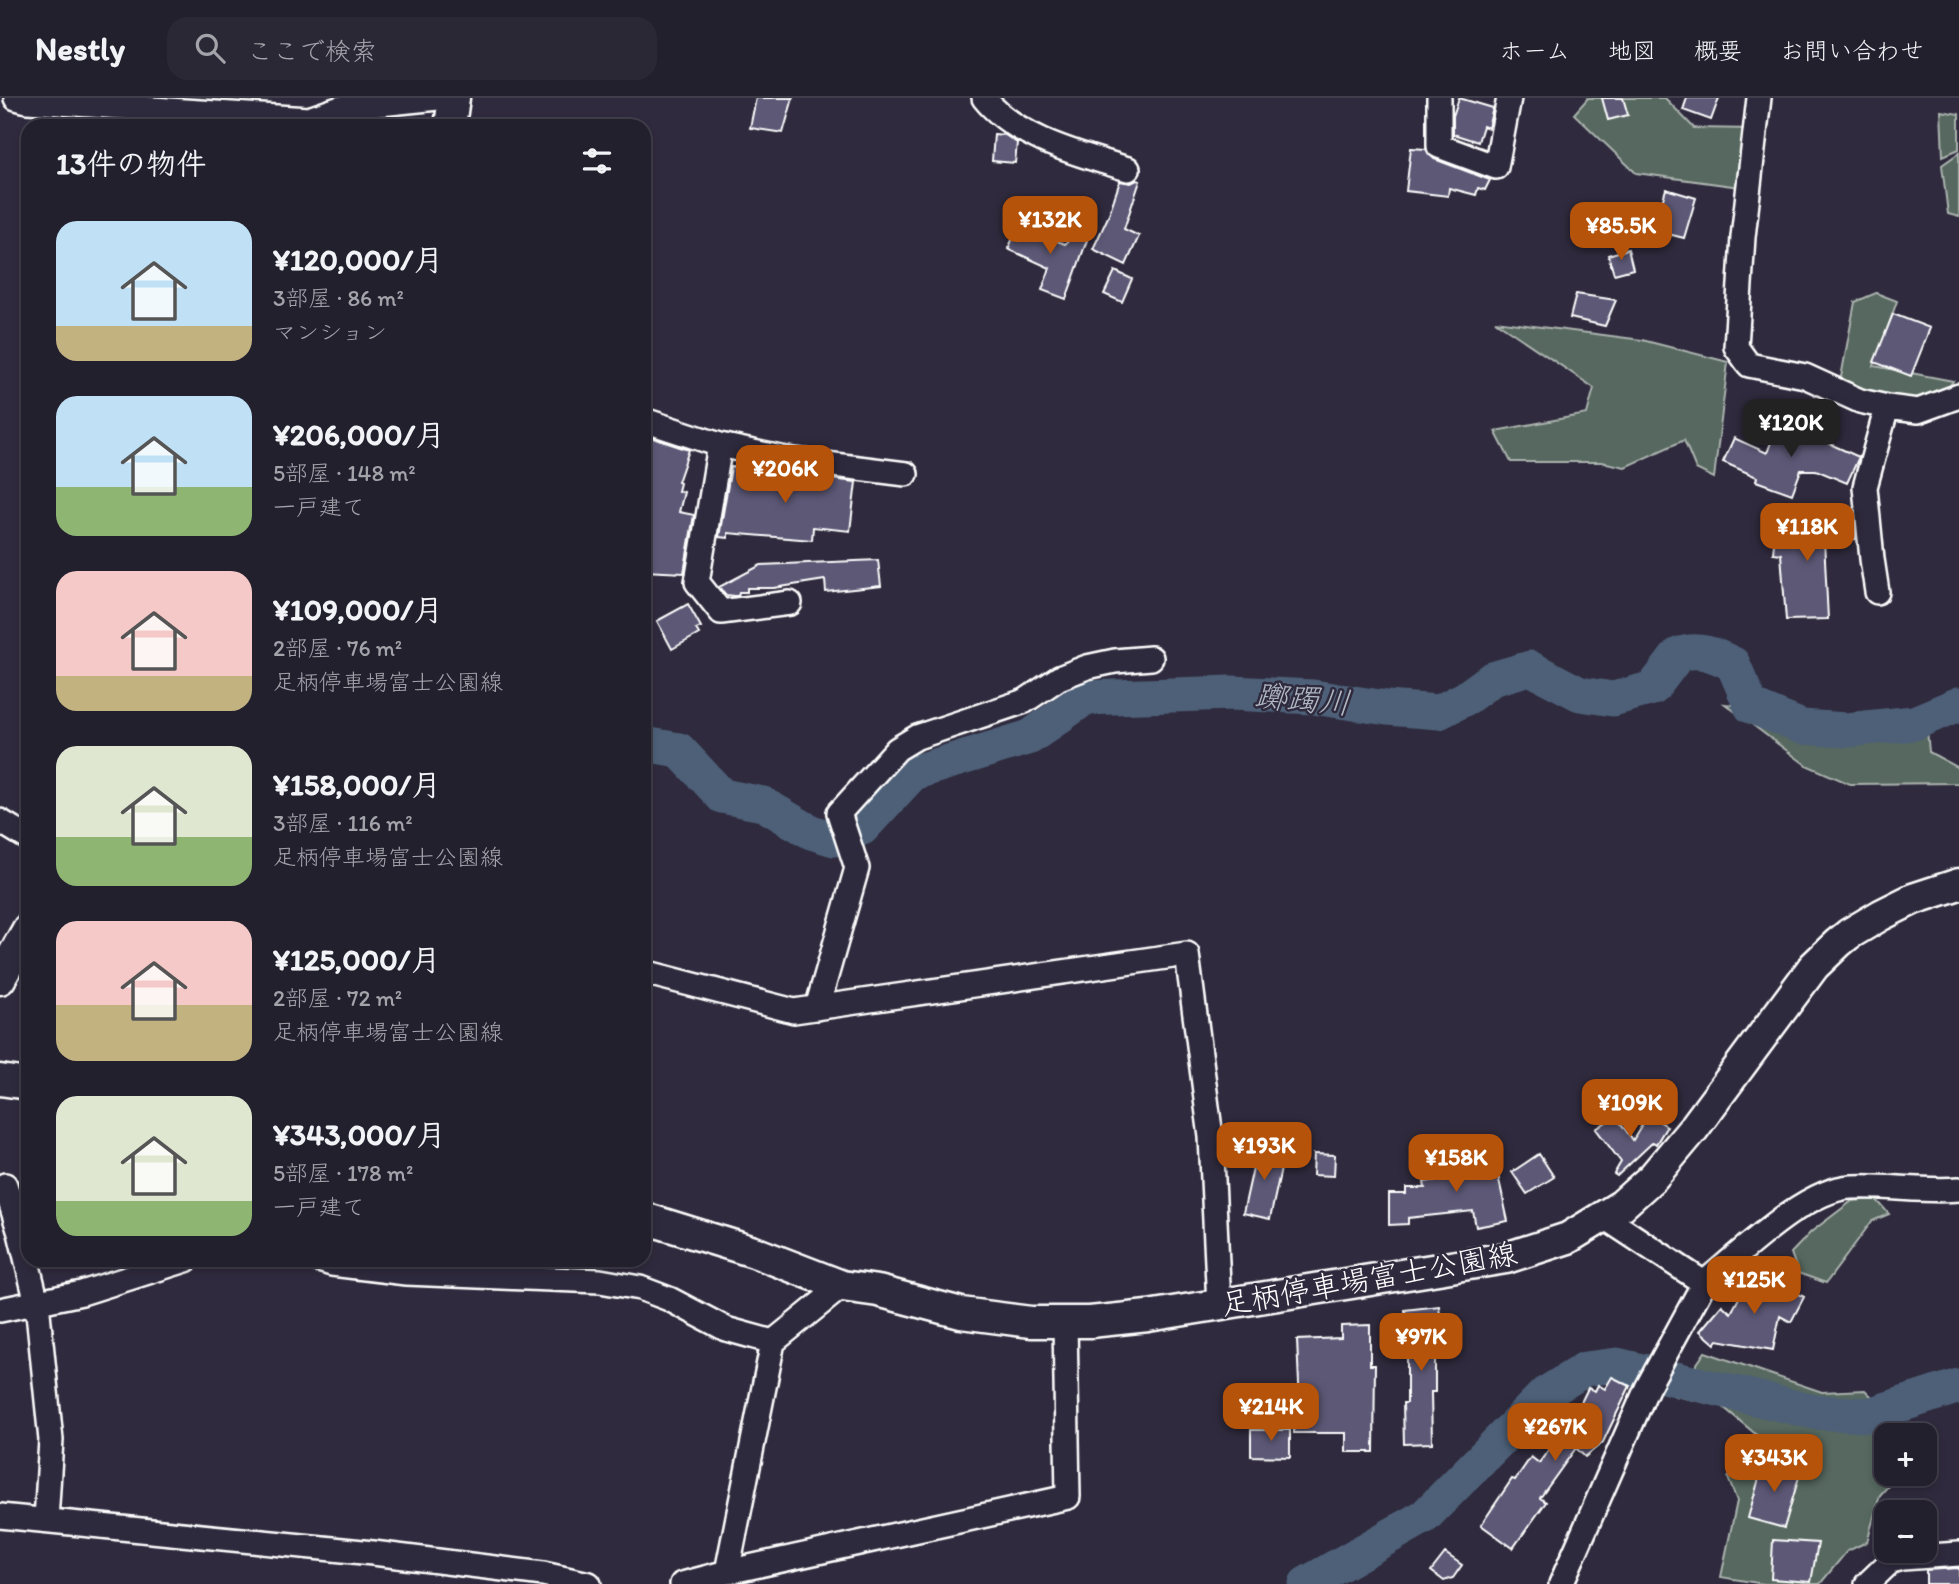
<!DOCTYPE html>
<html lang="ja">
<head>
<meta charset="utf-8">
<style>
  :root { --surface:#23202e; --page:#2b2836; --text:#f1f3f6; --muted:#a3a3aa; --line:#403e4a; --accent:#b45309 }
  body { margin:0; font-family:Itim,"Klee One",sans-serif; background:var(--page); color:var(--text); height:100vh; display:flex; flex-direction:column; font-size:26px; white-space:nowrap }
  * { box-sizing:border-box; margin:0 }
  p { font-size:23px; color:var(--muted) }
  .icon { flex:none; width:38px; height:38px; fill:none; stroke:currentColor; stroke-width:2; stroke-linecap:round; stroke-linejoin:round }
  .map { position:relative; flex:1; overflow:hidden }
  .drawer { position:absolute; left:21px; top:21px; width:630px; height:1148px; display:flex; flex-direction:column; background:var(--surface); border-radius:21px; box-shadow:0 4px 10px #0003,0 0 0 2px var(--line) }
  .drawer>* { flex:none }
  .tools { position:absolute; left:1874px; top:1325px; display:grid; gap:14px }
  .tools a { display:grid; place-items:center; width:63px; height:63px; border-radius:14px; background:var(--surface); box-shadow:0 4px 10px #0003,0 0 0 2px var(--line); font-size:35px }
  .price { position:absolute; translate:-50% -60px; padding:0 16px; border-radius:14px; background:var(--accent); color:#fff; font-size:23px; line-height:46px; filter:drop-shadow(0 2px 4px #0008) }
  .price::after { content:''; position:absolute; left:50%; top:42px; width:21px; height:16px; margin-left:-10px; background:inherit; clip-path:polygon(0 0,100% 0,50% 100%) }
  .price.selected { background:#222; color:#fff }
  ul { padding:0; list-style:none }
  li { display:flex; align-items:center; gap:21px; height:175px; padding:0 35px }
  li span { display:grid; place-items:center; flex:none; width:196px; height:140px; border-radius:21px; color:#555 }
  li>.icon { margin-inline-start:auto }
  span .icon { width:84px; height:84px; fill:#fffc; stroke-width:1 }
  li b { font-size:30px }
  h2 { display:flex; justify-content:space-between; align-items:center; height:84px; padding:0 35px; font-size:30px }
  header { display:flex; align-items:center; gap:42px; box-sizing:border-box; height:98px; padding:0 35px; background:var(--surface); border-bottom:2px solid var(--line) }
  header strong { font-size:33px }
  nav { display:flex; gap:38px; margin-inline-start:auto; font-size:24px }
  .search { width:490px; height:63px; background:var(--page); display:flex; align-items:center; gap:18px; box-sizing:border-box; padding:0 24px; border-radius:21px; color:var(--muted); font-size:26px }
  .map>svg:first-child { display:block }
  .green { fill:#57675f; stroke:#abb3af; stroke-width:2 }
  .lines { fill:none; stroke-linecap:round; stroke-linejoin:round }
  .river { stroke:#4d6078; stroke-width:35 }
  .building { fill:#5b5976; stroke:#fff; stroke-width:2 }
  .minor-casing { stroke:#fff; stroke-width:28 }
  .major-casing { stroke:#fff; stroke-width:35 }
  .minor { stroke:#2f2a3d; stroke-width:23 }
  .major { stroke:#2f2a3d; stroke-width:30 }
  .labels { text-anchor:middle; stroke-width:5; stroke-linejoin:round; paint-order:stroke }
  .street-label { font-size:30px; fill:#fff; stroke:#2f2a3d }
  .water-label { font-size:32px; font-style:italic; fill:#afb7c2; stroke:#2f2a3d }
</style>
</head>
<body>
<header>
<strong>Nestly</strong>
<div class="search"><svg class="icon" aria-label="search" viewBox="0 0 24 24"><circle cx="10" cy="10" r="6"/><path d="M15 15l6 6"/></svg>ここで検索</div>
<nav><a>ホーム</a><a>地図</a><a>概要</a><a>お問い合わせ</a></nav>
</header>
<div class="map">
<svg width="1959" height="1486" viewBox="0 0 1959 1486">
  <rect width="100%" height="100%" fill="#2f2a3d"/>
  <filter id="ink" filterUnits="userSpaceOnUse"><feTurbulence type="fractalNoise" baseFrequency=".0143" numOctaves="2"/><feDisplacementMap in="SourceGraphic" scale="14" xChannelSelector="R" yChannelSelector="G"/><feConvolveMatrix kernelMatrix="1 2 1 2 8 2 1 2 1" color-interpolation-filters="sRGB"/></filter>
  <g filter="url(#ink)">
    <!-- green -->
    <path class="green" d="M 1588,0 L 1665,0 L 1694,30 L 1755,31 L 1748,90 L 1636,75 L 1574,16 Z
      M 1941,13 L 1959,16 L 1959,51 L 1943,58 Z
      M 1959,55 L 1959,119 L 1948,116 L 1942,67 Z
      M 1876,195 L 1897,203 L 1874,268 L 1953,283 L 1936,308 L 1839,290 L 1855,204 Z
      M 1495,223 L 1642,242 L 1728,264 L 1714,380 L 1696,371 L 1684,342 L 1625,369 L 1602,364 L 1511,364 L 1495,333 L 1587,316 L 1594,290 Z
      M 1725,606 L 1927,632 L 1929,654 L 1959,670 L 1959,685 L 1850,686 L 1806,667 Z
      M 1876,1101 L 1889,1116 L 1872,1123 L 1826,1185 L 1798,1175 L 1791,1155 L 1811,1134 L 1852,1103 Z
      M 1705,1254 L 1822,1294 L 1865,1292 L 1902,1329 L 1935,1334 L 1925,1345 L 1925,1337 L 1886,1337 L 1886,1376 L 1899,1376 L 1880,1397 L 1867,1444 L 1847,1453 L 1820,1486 L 1764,1486 L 1721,1479 L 1737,1403 L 1728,1380 L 1759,1339 L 1722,1308 L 1675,1298 Z"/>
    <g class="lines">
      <!-- river -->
      <path class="river" d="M 644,646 L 679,652 L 722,698 L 763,706 L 811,734 L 834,741 L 862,730 L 913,675 L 1030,639 L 1085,600 L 1231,595 L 1313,599 L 1387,610 L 1439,614 L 1466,600 L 1492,581 L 1530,570 L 1580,596 L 1613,601 L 1653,590 L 1678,557 C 1698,549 1715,557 1733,566 L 1751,608 L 1802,629 L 1847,632 L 1914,625 L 1959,606
        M 1306,1486 L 1425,1418 L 1545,1296 L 1585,1271 L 1617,1267 L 1814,1314 L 1869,1317 L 1959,1288"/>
    </g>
    <!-- building -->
    <path class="building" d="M 756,0 L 793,0 L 783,35 L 750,30 Z
      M 1459,0 L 1493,10 L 1488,30 L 1483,28 L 1478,44 L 1453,36 L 1453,18 Z
      M 1602,0 L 1623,0 L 1628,17 L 1608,22 Z
      M 1687,0 L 1719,0 L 1711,22 L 1683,12 Z
      M 994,36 L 1005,37 L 1017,45 L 1015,65 L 992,63 Z
      M 1411,50 L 1426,51 L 1434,61 L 1490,82 L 1485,92 L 1478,90 L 1476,97 L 1449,90 L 1448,98 L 1406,93 Z
      M 1137,82 L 1140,83 L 1124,131 L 1139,138 L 1126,167 L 1093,151 L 1108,119 L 1120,83 L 1131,85 Z
      M 1666,91 L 1696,100 L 1684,140 L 1664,135 L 1667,124 L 1657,121 Z
      M 1023,118 L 1041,126 L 1036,135 L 1065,146 L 1074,137 L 1087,142 L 1066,201 L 1042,192 L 1050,170 L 1008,151 Z
      M 1628,151 L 1633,171 L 1614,176 L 1608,157 Z
      M 1115,173 L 1132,181 L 1122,204 L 1104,196 Z
      M 1576,196 L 1616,202 L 1605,228 L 1570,220 Z
      M 1893,216 L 1930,230 L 1911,278 L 1874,264 Z
      M 1779,323 L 1859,359 L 1847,385 L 1816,372 L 1801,372 L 1792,396 L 1756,383 L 1757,379 L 1723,364 L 1734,340 L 1767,355 Z
      M 644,337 L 689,352 L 678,384 L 680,385 L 678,393 L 684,394 L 679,414 L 694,417 L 684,475 L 644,473 Z
      M 731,369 L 856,384 L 850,433 L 813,429 L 812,442 L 728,435 L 728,440 L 719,439 Z
      M 1777,419 L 1854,423 L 1856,441 L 1824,442 L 1828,521 L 1786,522 L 1781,456 L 1773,455 Z
      M 878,462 L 881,488 L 826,494 L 825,482 L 774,490 L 747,490 L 747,494 L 739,494 L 738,498 L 735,498 L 726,497 L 719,489 L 761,467 Z
      M 688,506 L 701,529 L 696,531 L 699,536 L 672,551 L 657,523 Z
      M 1648,1017 L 1667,1028 L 1656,1046 L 1653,1044 L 1617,1078 L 1614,1076 L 1621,1064 L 1596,1031 L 1615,1018 L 1633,1042 Z
      M 1492,1050 L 1508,1123 L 1476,1129 L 1473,1113 L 1408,1120 L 1408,1126 L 1389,1127 L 1389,1096 L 1406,1096 L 1406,1090 L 1425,1090 L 1424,1084 L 1464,1079 L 1459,1057 Z
      M 1286,1051 L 1286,1066 L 1282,1066 L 1270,1121 L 1243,1115 L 1257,1052 Z
      M 1314,1056 L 1335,1057 L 1334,1078 L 1313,1077 Z
      M 1539,1056 L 1554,1079 L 1527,1096 L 1512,1074 Z
      M 1750,1179 L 1780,1195 L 1784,1188 L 1804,1199 L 1791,1224 L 1780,1218 L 1773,1252 L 1718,1242 L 1715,1246 L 1700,1233 L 1722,1207 L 1731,1215 Z
      M 1439,1208 L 1442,1235 L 1435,1236 L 1435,1294 L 1431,1294 L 1432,1345 L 1404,1346 L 1403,1305 L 1407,1305 L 1407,1253 L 1409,1253 L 1405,1212 Z
      M 1370,1227 L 1370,1267 L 1375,1267 L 1374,1354 L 1346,1354 L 1346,1335 L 1294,1335 L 1295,1308 L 1300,1308 L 1297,1242 L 1341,1240 L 1341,1228 Z
      M 1612,1279 L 1630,1288 L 1603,1344 L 1585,1359 L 1576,1350 L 1540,1400 L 1546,1404 L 1513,1450 L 1481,1427 L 1512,1381 L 1515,1382 L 1531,1359 L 1539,1365 L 1565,1329 L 1571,1325 L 1588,1290 L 1595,1293 L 1598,1287 L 1605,1291 Z
      M 1251,1332 L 1290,1332 L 1290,1359 L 1251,1358 Z
      M 1764,1362 L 1801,1372 L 1784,1430 L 1748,1420 Z
      M 1773,1442 L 1818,1445 L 1811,1484 L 1771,1481 Z
      M 1445,1455 L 1462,1467 L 1453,1480 L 1444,1483 L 1431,1473 Z
      M 1959,1470 L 1959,1486 L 1926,1486 L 1926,1472 Z"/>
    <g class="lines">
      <!-- minor casing -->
      <g class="minor-casing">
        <path id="minor" d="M 16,0 L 27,3 L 309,21 L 341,10 L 438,0
          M 984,0 C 1017,41 1079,56 1128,71
          M 1439,0 L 1439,48 L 1496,69 L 1509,0
          M 1759,0 L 1743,139 L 1736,249 L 1749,267 L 1805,278 L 1860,303 L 1887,309 L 1918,313 L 1959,298
          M 644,322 L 720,347 L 786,361 L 906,376
          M 720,347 L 697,484 L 721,514 L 790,505
          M 1877,494 L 1872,461 L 1865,389 L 1887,309
          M 0,723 L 28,740
          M 644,874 L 794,913 L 1187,856 L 1211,1039 L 1219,1207
          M 817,910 L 857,770 L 839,715 L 897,651 L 917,639 L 1025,603 L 1059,580 L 1087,569 L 1115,563 L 1151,560
          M 5,1087 L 20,1135 L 37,1205 L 51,1342 L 46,1422
          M 319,1162 L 332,1166 L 406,1175 L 600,1183 L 640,1190 L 669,1201 L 726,1231 L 773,1244 L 842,1188
          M 1704,1185 C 1740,1156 1805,1091 1851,1089 C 1887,1087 1923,1094 1959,1091
          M 0,1212 L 82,1195 L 186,1162
          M 0,1418 L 373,1455 L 543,1476 L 589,1486
          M 727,1474 L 773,1244
          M 682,1486 L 727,1474 L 1068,1399 L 1065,1224
          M 1561,1486 L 1647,1290 L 1704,1185 L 1604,1119
          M 1867,1486 L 1891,1463 L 1902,1460 L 1959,1456"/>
      </g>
      <!-- major casing -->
      <g class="major-casing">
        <path id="major" d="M 450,28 L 454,0
          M 0,881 L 28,831
          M 0,982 L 28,986
          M 644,1120 L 754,1154 L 842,1188 L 878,1193 L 961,1215 L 1031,1224 L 1090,1224 L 1148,1218 L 1506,1160 L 1568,1140 L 1622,1107 L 1653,1079 L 1694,1030 L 1814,868 L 1838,845 L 1849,836 L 1881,817 L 1913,801 L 1959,786"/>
      </g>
      <!-- minor -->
      <use href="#minor" class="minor"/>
      <!-- major -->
      <use href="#major" class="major"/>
    </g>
  </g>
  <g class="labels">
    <!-- street labels -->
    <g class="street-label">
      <text transform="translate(1369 1181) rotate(-10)" y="10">足柄停車場富士公園線</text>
    </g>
    <!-- water labels -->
    <g class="water-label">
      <text transform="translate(1303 601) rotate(5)" y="11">躑躅川</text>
    </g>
  </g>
</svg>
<div class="tools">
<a>+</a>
<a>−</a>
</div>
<b class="price" style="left:1050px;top:158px">¥132K</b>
<b class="price" style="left:1621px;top:164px">¥85.5K</b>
<b class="price selected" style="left:1791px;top:361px">¥120K</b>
<b class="price" style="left:785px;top:407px">¥206K</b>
<b class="price" style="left:1807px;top:465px">¥118K</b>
<b class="price" style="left:1630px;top:1041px">¥109K</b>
<b class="price" style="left:1264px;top:1084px">¥193K</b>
<b class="price" style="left:1456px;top:1096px">¥158K</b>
<b class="price" style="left:1754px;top:1218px">¥125K</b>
<b class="price" style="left:1421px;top:1275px">¥97K</b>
<b class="price" style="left:1271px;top:1345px">¥214K</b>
<b class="price" style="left:1555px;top:1365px">¥267K</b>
<b class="price" style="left:1774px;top:1396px">¥343K</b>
<section class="drawer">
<h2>13件の物件<svg class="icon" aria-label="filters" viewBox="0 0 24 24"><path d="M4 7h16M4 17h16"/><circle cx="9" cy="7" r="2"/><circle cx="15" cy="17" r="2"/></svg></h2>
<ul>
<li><span style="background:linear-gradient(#bfe0f5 75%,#c2b280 0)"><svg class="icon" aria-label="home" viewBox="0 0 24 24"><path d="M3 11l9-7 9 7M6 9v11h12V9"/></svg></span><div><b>¥120,000/月</b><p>3部屋 · 86 m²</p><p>マンション</p></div></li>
<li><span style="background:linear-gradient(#bfe0f5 65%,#8fb573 0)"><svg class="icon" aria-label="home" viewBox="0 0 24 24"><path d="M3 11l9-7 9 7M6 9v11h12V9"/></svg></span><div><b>¥206,000/月</b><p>5部屋 · 148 m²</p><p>一戸建て</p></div></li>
<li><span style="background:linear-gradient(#f6c9c9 75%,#c2b280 0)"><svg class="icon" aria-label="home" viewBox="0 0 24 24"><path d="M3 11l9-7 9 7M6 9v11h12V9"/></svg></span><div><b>¥109,000/月</b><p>2部屋 · 76 m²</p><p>足柄停車場富士公園線</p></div></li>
<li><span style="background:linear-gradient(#dfe7d0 65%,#8fb573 0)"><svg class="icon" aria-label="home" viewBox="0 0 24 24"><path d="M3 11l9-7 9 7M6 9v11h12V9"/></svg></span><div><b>¥158,000/月</b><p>3部屋 · 116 m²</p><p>足柄停車場富士公園線</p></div></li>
<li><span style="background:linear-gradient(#f6c9c9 60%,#c2b280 0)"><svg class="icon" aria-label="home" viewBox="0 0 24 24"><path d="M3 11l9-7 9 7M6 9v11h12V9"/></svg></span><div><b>¥125,000/月</b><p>2部屋 · 72 m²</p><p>足柄停車場富士公園線</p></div></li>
<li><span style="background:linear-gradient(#dfe7d0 75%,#8fb573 0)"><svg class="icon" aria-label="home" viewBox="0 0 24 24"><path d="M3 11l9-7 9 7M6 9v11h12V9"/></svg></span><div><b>¥343,000/月</b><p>5部屋 · 178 m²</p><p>一戸建て</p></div></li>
</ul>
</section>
</div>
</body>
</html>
